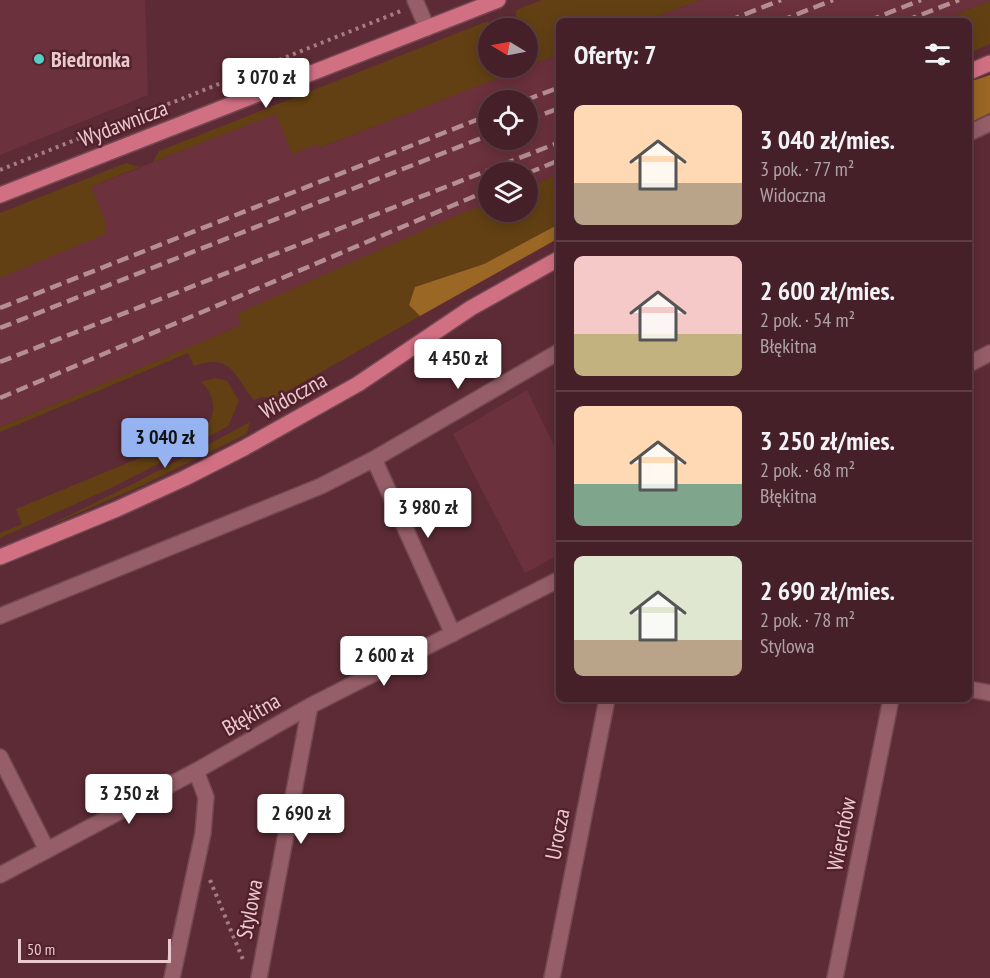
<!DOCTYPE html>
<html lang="pl">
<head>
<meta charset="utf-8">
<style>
  :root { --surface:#462028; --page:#4d2830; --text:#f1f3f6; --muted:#b0a3a8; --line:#5e3e45; --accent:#95b2f1 }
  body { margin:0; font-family:"PT Sans Narrow",sans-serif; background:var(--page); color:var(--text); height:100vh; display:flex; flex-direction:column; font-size:22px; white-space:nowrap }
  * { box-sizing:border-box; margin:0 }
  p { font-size:20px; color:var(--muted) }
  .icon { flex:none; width:33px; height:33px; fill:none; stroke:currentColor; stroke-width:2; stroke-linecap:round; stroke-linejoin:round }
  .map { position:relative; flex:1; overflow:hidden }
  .sheet { position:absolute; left:556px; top:18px; width:416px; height:684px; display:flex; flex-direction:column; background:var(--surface); border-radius:9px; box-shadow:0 3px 15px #0003,0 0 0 2px var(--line) }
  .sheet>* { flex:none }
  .needle { width:39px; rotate:280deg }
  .fabs { position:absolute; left:478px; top:18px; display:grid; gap:12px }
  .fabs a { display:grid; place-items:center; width:60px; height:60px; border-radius:50%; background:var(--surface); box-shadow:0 3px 15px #0003,0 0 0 2px var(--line); font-size:30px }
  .scale { position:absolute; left:18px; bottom:15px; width:153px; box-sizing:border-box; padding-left:6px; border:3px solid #eacace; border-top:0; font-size:16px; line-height:21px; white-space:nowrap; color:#eacace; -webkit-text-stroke:4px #52212b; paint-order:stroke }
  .price { position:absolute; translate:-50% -51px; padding:0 14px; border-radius:6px; background:#fff; color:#222; font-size:20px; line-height:39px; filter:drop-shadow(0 2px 3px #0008) }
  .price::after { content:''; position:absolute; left:50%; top:36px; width:18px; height:14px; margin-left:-9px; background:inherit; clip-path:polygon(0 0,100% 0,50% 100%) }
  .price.current { background:var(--accent); color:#111 }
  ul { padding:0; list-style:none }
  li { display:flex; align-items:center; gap:18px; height:150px; padding:0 18px }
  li+li { border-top:2px solid var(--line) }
  li span { display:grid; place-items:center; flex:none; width:168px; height:120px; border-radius:9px; color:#555 }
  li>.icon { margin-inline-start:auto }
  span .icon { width:72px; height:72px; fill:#fffc; stroke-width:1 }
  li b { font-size:26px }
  h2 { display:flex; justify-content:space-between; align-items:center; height:72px; padding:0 18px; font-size:26px }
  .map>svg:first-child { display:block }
  .built { fill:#6b313c; fill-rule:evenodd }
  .green { fill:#624013 }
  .forest { fill:#9a6724 }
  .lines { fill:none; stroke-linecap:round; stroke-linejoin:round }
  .minor-casing { stroke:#734852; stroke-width:18 }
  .major-casing { stroke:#734852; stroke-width:18 }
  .path { stroke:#a57c83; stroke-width:4; stroke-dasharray:3 4.5; stroke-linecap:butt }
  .minor { stroke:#965e68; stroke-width:15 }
  .major { stroke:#d27083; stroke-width:15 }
  .rail { stroke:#b58e94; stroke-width:4.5; stroke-dasharray:12 6; stroke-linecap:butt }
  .poi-dot { fill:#55cec6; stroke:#52212b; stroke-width:2 }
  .labels { text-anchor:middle; stroke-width:5; stroke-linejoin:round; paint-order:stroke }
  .poi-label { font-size:22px; font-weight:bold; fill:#eacace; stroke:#52212b; text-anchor:start }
  .street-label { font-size:22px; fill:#eacace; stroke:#52212b }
</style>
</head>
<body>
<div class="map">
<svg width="990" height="978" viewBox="0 0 990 978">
  <rect width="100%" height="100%" fill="#5d2b35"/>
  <!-- built -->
  <path class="built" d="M 0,0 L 145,0 L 148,95 L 0,155 Z
    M 700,0 L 990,0 L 990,1 L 941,21 L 645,21 Z
    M 559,54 L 559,174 L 528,187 L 528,172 L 489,172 L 489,203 L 238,314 L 241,325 L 68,400 L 67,399 L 0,427 L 0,275 L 91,187 L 276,113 L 317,144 L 319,148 L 503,76 L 524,68 L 528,68 L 528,66 ZM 489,100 L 528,100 L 528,140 L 489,140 Z
    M 527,390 L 559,456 L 560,554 L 525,573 L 453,434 Z"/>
  <!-- green -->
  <path class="green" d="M 542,0 L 700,0 L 645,21 L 560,21 L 559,54 L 528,66 L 528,28 L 495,28 L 516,20 L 516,10 Z
    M 990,1 L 990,44 L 969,53 L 969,21 L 941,21 Z
    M 488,21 L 494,28 L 489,28 L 489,68 L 524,68 L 319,148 L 317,144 L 292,154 L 276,114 L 153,162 L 159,151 Z
    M 126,163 L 139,167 L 91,187 L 106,223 L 105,234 L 0,278 L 0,213 Z
    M 559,174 L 559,224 L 484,264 L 415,287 L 409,305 L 420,316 L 275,398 L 261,397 L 254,400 C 234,378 234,352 194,366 L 188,353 L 0,432 L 0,427 L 67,399 L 68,400 L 70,398 L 241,325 L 237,314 L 462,213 L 489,203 L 489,212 L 528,212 L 528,187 Z
    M 215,378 L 227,381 L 239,401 L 228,426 L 177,454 L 111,488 L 0,538 L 0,533 L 22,524 L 16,509 L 200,433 C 217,419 218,397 201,382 Z
    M 250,422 L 248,430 L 246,434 L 143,485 L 55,523 L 55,522 C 121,491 186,457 250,422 Z"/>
  <!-- forest -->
  <path class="forest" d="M 990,75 L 990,113 L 969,123 L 969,82 Z
    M 559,224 L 559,238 L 420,316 L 409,305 L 415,287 L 484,264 Z"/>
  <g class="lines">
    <!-- minor casing -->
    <g class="minor-casing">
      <path id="minor" d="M 415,0 L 427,28
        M 969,133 L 990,123
        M 969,364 L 990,353
        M 374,459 L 453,634
        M 0,616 L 321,486 L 374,459 L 560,351
        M 969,689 L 990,693
        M 0,757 L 47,850
        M 0,875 L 196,771 L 310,706 L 560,579
        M 172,978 L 203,833 L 206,797 L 196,771
        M 259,978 L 310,706
        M 552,978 L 607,699
        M 835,978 L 891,699"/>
    </g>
    <!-- major casing -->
    <g class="major-casing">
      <path id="major" d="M 969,72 L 990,63
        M 0,195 L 498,0
        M 0,557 L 117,509 L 185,478 L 244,448 L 358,384 L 471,308 L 560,258"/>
    </g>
    <!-- path -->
    <path class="path" d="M 0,170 L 145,112 L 179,100 L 401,11
      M 210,880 L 244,962"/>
    <!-- minor -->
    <use href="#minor" class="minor"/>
    <!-- major -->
    <use href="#major" class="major"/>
    <!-- rail -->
    <path class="rail" d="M 728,21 L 781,0
      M 780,21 L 833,0
      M 868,21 L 921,0
      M 905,21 L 959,0
      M 526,100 L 560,87
      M 528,120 L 560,108
      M 528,173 L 560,160
      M 0,308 L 489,115
      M 0,328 L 489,135
      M 0,362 L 560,142
      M 0,398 L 489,190"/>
  </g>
  <!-- markers -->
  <circle class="poi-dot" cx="39" cy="59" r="6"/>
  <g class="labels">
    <!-- poi labels -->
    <g class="poi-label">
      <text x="51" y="67">Biedronka</text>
    </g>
    <!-- street labels -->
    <g class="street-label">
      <text transform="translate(123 123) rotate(-21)" y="8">Wydawnicza</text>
      <text transform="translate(293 395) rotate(-29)" y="8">Widoczna</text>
      <text transform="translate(251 714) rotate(-30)" y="8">Błękitna</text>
      <text transform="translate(557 834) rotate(-79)" y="8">Urocza</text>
      <text transform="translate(841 834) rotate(-79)" y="8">Wierchów</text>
      <text transform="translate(249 909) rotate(-79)" y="8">Stylowa</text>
    </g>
  </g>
</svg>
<div class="fabs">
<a><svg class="needle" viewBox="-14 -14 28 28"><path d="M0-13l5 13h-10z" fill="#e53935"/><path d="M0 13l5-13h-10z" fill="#b0a3a8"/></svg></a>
<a><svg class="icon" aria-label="locate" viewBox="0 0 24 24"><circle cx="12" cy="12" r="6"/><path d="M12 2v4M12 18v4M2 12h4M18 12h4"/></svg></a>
<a><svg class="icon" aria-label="layers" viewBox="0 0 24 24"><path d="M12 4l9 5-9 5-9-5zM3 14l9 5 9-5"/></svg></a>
</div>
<div class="scale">50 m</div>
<b class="price" style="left:266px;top:109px">3 070 zł</b>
<b class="price" style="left:458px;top:390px">4 450 zł</b>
<b class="price current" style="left:165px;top:469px">3 040 zł</b>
<b class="price" style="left:428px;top:539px">3 980 zł</b>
<b class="price" style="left:384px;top:687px">2 600 zł</b>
<b class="price" style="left:129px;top:825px">3 250 zł</b>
<b class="price" style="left:301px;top:845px">2 690 zł</b>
<section class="sheet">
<h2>Oferty: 7<svg class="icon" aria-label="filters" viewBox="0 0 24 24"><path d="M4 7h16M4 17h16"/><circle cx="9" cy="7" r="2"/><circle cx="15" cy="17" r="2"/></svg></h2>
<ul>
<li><span style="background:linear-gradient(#ffd9b3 65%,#b9a48a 0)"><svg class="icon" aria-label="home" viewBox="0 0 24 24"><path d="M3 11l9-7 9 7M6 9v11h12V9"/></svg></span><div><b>3 040 zł/mies.</b><p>3 pok. · 77 m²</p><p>Widoczna</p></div></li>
<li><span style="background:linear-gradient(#f6c9c9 65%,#c2b280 0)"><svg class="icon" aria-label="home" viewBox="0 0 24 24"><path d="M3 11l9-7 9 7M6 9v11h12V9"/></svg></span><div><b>2 600 zł/mies.</b><p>2 pok. · 54 m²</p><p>Błękitna</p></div></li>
<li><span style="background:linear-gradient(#ffd9b3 65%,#7fa58c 0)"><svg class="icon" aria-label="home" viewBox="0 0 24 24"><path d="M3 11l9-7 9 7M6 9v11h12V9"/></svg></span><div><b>3 250 zł/mies.</b><p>2 pok. · 68 m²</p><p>Błękitna</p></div></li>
<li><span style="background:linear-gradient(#dfe7d0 70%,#b9a48a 0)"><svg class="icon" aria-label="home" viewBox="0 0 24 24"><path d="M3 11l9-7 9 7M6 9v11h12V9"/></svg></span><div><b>2 690 zł/mies.</b><p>2 pok. · 78 m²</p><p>Stylowa</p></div></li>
</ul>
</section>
</div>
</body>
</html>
